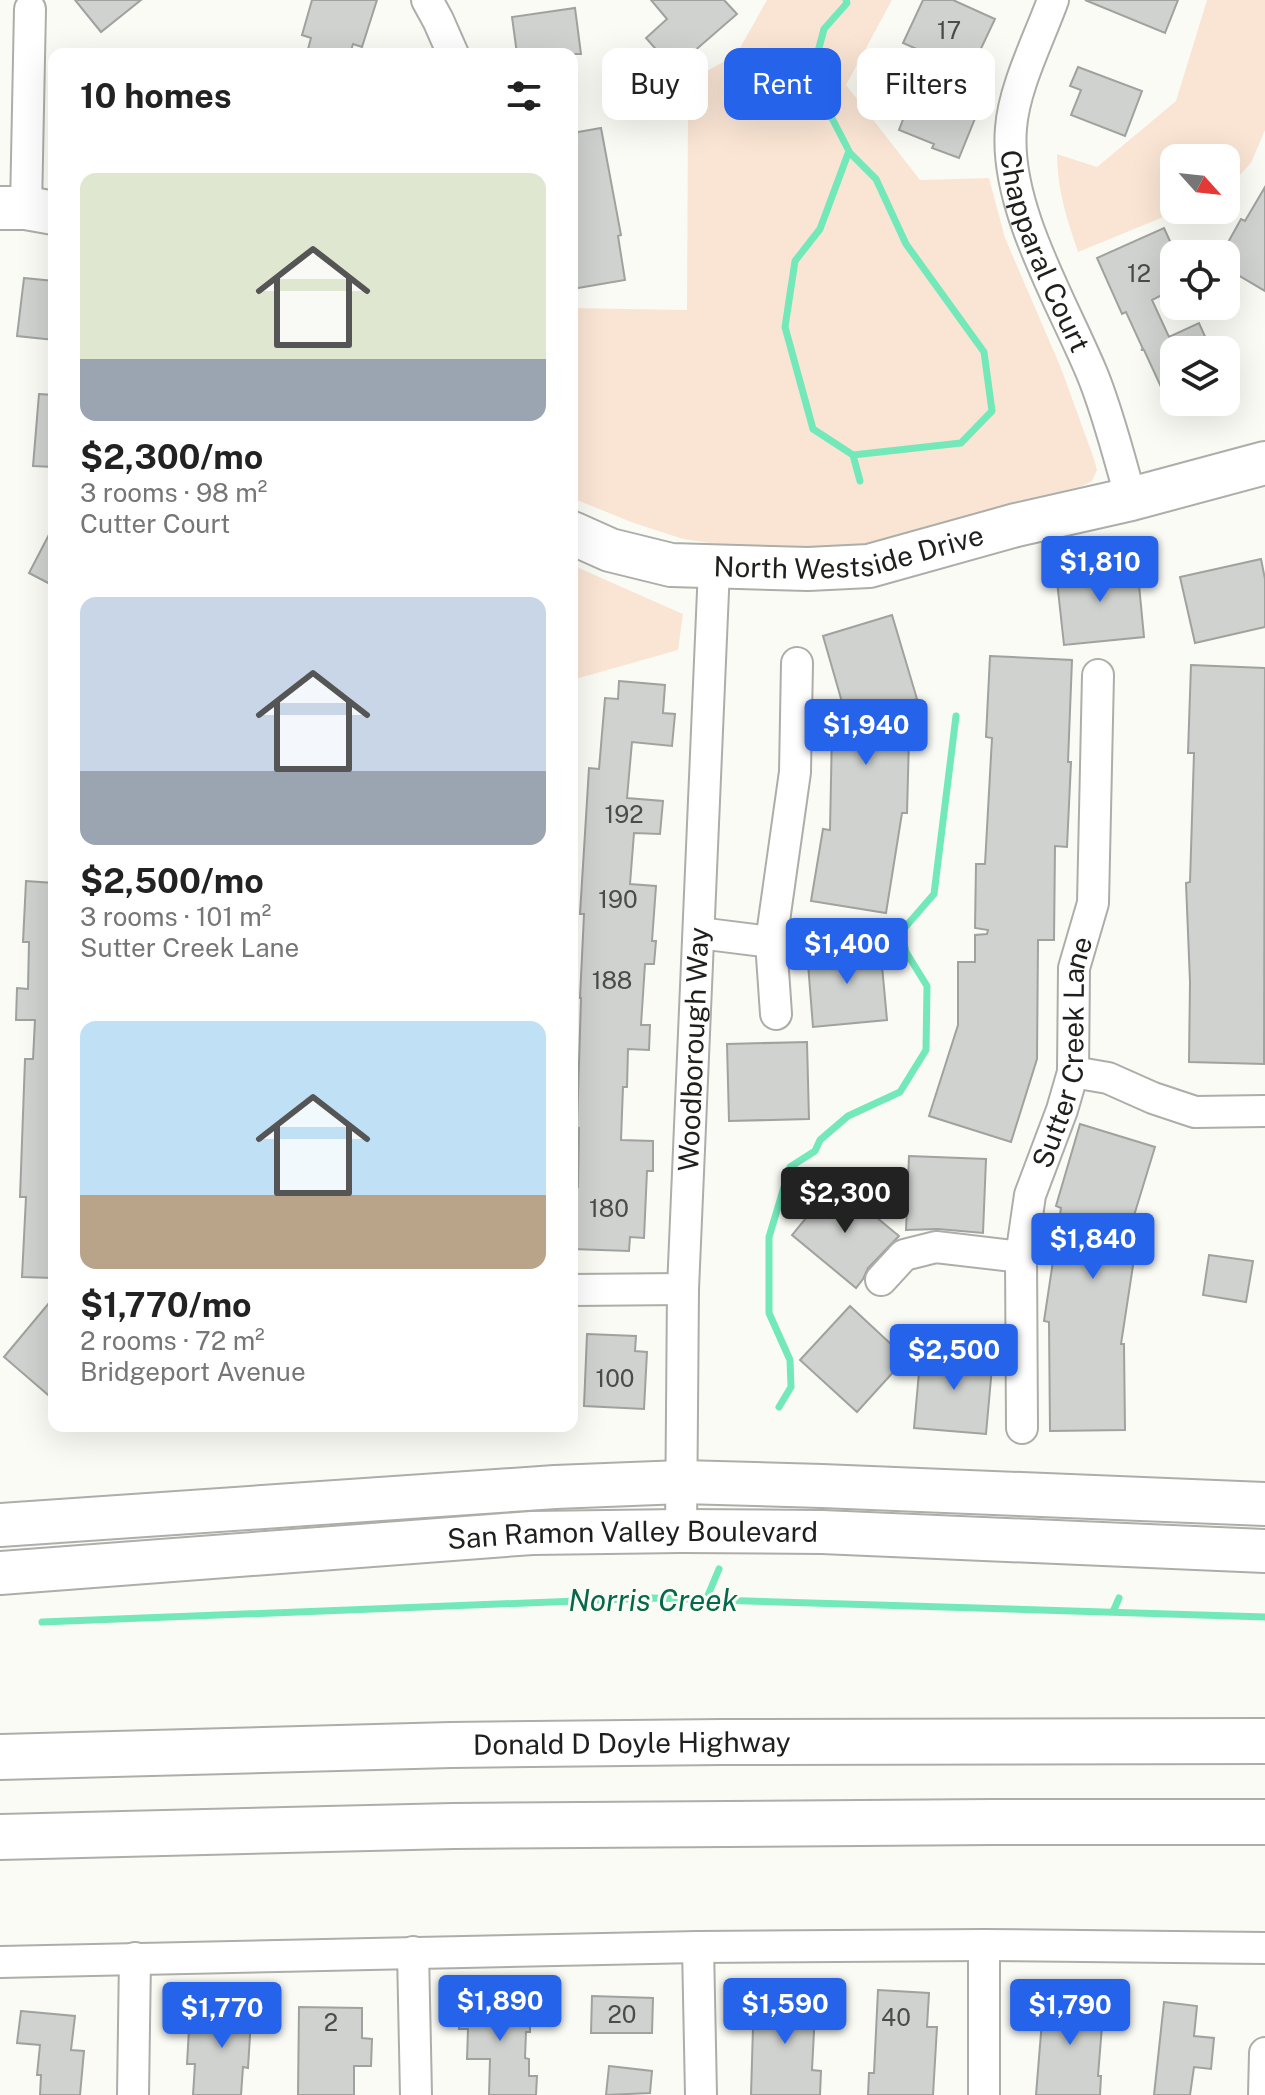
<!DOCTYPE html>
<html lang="en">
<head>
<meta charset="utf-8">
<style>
  :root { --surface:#fff; --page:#f6f6f6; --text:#222; --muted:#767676; --accent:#2563eb }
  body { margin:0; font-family:"Public Sans",sans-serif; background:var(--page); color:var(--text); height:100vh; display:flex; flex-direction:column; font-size:30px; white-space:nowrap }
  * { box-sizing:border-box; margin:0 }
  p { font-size:26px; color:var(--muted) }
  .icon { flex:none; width:44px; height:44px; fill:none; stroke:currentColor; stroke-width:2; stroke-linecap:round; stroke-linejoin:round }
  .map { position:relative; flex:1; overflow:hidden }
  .details { position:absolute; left:48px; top:48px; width:530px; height:1384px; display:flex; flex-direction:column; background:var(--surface); border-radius:16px; box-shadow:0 8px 32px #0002 }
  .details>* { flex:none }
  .guide { position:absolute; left:602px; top:48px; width:542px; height:72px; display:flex; gap:16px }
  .needle { width:52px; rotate:117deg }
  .fabs { position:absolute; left:1160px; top:144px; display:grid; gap:16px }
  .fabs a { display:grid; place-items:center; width:80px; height:80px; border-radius:16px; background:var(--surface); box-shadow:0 8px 32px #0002; font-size:40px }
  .price { position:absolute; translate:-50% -68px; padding:0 18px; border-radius:8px; background:var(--accent); color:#fff; font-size:26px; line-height:52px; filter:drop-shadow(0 2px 4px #0008) }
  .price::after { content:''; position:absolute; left:50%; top:48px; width:24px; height:18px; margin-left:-12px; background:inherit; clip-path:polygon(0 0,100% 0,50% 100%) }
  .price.current { background:#222; color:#fff }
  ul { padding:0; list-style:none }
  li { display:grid; align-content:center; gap:16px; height:424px; padding:0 32px }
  li span { display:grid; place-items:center; height:248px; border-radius:16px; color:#555 }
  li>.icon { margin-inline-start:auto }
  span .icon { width:144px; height:144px; fill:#fffc; stroke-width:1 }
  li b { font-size:34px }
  h2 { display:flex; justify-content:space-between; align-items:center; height:96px; padding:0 32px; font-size:34px }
  .tag { padding:0 28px; border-radius:16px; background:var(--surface); box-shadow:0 8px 32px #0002; font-size:28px; line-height:72px }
  .tag.current { background:var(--accent); color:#fff }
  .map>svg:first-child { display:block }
  .green { fill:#fae5d4 }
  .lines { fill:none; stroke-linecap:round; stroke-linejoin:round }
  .stream { stroke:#73e9ba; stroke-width:7 }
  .building { fill:#cfd2ce; stroke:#9fa29e; stroke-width:2 }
  .street-casing { stroke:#adada9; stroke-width:34 }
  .secondary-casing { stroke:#adada9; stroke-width:46 }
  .highway-casing { stroke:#adada9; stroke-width:48 }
  .street { stroke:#fff; stroke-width:30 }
  .secondary { stroke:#fff; stroke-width:42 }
  .highway { stroke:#fff; stroke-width:44 }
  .labels { text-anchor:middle; stroke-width:6; stroke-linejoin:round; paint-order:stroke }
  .number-label { font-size:24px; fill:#4b4c49 }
  .street-label { font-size:28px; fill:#1f1f1d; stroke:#fbfbf6 }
  .water-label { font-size:30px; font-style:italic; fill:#05684a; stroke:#fbfbf6 }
</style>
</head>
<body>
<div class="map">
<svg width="1265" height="2095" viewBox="0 0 1265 2095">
  <rect width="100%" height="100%" fill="#fbfbf6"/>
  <!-- green -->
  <path class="green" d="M 767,0 L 892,0 L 846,85 L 920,180 L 989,178 L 1005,238 L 1061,368 L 1094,459 L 1097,470 L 1092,481 L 1082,486 L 908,533 L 868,543 L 826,547 L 737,547 L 683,539 L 631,522 L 572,498 L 572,308 L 687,310 L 688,105 L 692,85 L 707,71 L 736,55 Z
    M 1207,0 L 1265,0 L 1265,130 L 1251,163 L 1226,190 L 1226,158 L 1174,158 L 1174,210 L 1188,210 L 1178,211 L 1078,252 C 1067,220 1057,189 1057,154 L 1097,167 L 1176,101 Z
    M 572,565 L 683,614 L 678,650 L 572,680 Z"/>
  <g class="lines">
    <!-- stream -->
    <path class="stream" d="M 846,0 L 847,3 L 824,29 L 811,78 L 849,151 L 820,229 L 795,261 L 785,327 L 813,429 L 853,455 L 860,481
      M 849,152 L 876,179 L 906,244 L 984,352 L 992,411 L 961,443 L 853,455
      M 779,1407 L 791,1387 L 790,1360 L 769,1313 L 769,1237 L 790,1167 L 815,1151 L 820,1140 L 848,1116 L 900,1092 L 926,1050 L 927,986 L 906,952 L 901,932 L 934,894 L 956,716
      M 706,1600 L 719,1569
      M 1113,1612 L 1119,1598
      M 42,1622 L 653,1598 L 1265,1617"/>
  </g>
  <!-- building -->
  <path class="building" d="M 75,0 L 141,0 L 101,32 Z
    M 312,0 L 377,0 L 362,47 L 353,44 L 350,54 L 323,54 L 308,49 L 311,38 L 302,35 Z
    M 651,0 L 724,0 L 737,14 L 692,53 L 695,56 L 677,73 L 646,38 L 667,19 Z
    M 923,0 L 953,0 L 995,19 L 958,97 L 980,106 L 959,158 L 932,148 L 934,144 L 899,130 L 928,54 L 903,43 Z
    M 1085,0 L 1178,0 L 1165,33 Z
    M 575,8 L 581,54 L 517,54 L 512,17 Z
    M 1078,67 L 1142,91 L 1125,136 L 1071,115 L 1081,90 L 1070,86 Z
    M 601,128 L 621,235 L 618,236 L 625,280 L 572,289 L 572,133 Z
    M 1265,187 L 1265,291 L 1226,268 L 1226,246 L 1241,219 L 1245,221 Z
    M 1164,228 L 1174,250 L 1174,289 L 1152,300 L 1169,337 L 1199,323 L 1211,350 L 1174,350 L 1174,415 L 1144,350 L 1141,350 L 1143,349 L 1126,312 L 1122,314 L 1097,258 Z
    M 24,278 L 54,281 L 54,340 L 17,336 Z
    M 39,394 L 54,395 L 54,467 L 33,466 Z
    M 54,525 L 54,586 L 29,573 Z
    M 1261,559 L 1265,579 L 1265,627 L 1195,643 L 1180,577 Z
    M 1137,564 L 1144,637 L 1064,645 L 1056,572 Z
    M 892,615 L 917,699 L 910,701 L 907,813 L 902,813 L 886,913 L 811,901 L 823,829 L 830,830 L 832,730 L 850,730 L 823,636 Z
    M 990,656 L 1072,660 L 1068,762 L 1071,762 L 1067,847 L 1055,846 L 1054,940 L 1038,940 L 1037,1059 L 1011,1142 L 929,1116 L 958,1025 L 958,962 L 975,962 L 975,935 L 987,934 L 988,930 L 975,928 L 976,864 L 985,864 L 992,738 L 986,737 Z
    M 1191,665 L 1265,668 L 1264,1064 L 1189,1062 L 1190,982 L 1186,883 L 1190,882 L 1194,753 L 1188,753 Z
    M 619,681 L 665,685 L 663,713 L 675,714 L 672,746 L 632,742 L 627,798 L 663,801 L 660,834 L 634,833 L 630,884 L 656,886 L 652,941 L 656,941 L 654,964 L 645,964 L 641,1025 L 650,1025 L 649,1050 L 628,1049 L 627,1087 L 623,1087 L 621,1140 L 653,1141 L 653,1171 L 647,1171 L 644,1238 L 630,1237 L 629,1251 L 572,1249 L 574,1186 L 578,1187 L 579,1128 L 577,1128 L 581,998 L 580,998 L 584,914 L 580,914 L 589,768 L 599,769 L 605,698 L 618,699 Z
    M 26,881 L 54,883 L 54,1278 L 22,1277 L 26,1197 L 20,1197 L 25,1059 L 33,1059 L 35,1020 L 16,1020 L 17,988 L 28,989 L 29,942 L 23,942 Z
    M 880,944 L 887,1020 L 813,1027 L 807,951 Z
    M 807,1042 L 809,1119 L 729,1121 L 727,1044 Z
    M 1080,1124 L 1155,1147 L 1125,1245 L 1136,1246 L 1121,1344 L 1124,1344 L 1125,1430 L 1050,1431 L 1049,1322 L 1044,1321 L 1061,1208 L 1056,1206 Z
    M 909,1156 L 986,1159 L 983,1233 L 938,1229 L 906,1230 Z
    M 835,1183 L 899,1236 L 868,1268 L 863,1279 L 856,1288 L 792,1235 Z
    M 1209,1255 L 1253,1261 L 1246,1302 L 1203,1295 Z
    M 54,1297 L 54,1400 L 4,1357 Z
    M 850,1306 L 906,1358 L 857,1412 L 800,1360 Z
    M 587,1334 L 636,1336 L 635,1351 L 647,1352 L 644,1409 L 584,1406 Z
    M 921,1350 L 993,1356 L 986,1434 L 914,1428 Z
    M 878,1990 L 929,1993 L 927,2027 L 937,2027 L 933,2095 L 868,2095 L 869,2073 L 874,2073 Z
    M 761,1991 L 816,1993 L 812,2070 L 821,2071 L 820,2095 L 751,2095 L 753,2027 L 759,2027 Z
    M 592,1996 L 653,1998 L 652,2033 L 591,2033 Z
    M 1044,1996 L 1104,2001 L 1098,2076 L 1101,2076 L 1100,2095 L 1036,2095 Z
    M 213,2000 L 252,2003 L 248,2068 L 243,2067 L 241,2095 L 193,2095 L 195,2064 L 187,2064 L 189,2029 L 211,2031 Z
    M 460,2001 L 530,2002 L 530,2032 L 526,2032 L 525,2058 L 529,2059 L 529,2076 L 537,2076 L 536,2095 L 489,2095 L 490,2059 L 467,2059 L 468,2029 L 459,2029 Z
    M 1164,2002 L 1197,2006 L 1194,2036 L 1214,2038 L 1211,2069 L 1194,2067 L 1190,2095 L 1154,2095 Z
    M 299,2007 L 362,2008 L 362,2038 L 372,2039 L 371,2066 L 354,2066 L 354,2095 L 298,2095 Z
    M 21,2011 L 75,2016 L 71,2050 L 84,2051 L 80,2095 L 40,2095 L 41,2075 L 37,2075 L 40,2045 L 17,2043 Z
    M 609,2066 L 652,2071 L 650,2093 L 606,2095 Z"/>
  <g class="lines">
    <!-- street casing -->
    <g class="street-casing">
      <g id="street">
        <path d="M 427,0 L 438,20 L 453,54"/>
        <path id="s1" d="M 1053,0 C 1039,39 1014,87 1011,128 C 1004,207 1063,303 1093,376 C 1109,416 1119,457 1131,499"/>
        <path d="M 26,208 L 30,9"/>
        <path d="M 699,933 L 771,942"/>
        <path d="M 776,1014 L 771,942 L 795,772 L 797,663"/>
        <path d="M 1073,1072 L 1108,1078 L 1153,1098 L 1195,1112 L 1265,1111"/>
        <path d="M 881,1280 L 904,1255 L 936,1247 L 1021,1257"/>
        <path d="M 572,1290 L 683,1289"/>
        <path id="s2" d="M 1022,1428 L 1021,1257 L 1030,1195 L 1062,1110 L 1073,1072 L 1074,968 L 1093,903 L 1098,675"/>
        <path id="s3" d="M 681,1531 L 683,1289 L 714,568"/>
        <path d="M 698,1947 L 701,2095"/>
        <path d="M 413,1952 L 416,2095"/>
        <path d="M 0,1962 L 698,1947 L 984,1945 L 1265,1948"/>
        <path d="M 133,2095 L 135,1958"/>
        <path d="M 984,2095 L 984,1945"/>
        <path d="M 1264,2095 L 1265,2053"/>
      </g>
    </g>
    <!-- secondary casing -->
    <g class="secondary-casing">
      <g id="secondary">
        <path d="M 0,208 L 26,208 L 54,213"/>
        <path id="s4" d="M 572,533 L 610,550 L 671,565 L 808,569 L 869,566 L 1016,525 L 1131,499 L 1265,463"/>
        <path d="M 0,1525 L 555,1487 L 682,1482 L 822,1486 L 1265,1504"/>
        <path id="s5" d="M 0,1573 L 532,1533 L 681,1531 L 822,1532 L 1265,1551"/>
      </g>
    </g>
    <!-- highway casing -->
    <g class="highway-casing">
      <g id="highway">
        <path id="s6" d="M 0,1757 L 451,1745 L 722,1742 L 1265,1741"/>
        <path d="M 0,1837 L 453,1826 L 992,1822 L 1265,1822"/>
      </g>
    </g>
    <!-- street -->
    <use href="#street" class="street"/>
    <!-- secondary -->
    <use href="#secondary" class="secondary"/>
    <!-- highway -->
    <use href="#highway" class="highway"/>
  </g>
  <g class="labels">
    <!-- number labels -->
    <g class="number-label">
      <text x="949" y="39">17</text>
      <text x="1139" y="282">12</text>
      <text x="624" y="823">192</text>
      <text x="618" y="908">190</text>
      <text x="612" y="989">188</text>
      <text x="609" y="1217">180</text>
      <text x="615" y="1387">100</text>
      <text x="622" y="2023">20</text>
      <text x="896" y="2026">40</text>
      <text x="331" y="2031">2</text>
    </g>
    <!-- street labels -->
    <g class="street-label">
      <text dy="10" stroke="none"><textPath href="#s1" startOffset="264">Chapparal Court</textPath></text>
      <text dy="10" stroke="none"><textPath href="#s4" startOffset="284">North Westside Drive</textPath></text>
      <text dy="10" stroke="none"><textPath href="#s3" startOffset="482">Woodborough Way</textPath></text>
      <text dy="10" stroke="none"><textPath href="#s2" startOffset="382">Sutter Creek Lane</textPath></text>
      <text dy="10" stroke="none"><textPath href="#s5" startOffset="634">San Ramon Valley Boulevard</textPath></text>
      <text dy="10" stroke="none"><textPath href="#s6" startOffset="632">Donald D Doyle Highway</textPath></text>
    </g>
    <!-- water labels -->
    <g class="water-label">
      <text x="653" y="1611">Norris Creek</text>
    </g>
  </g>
</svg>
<div class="fabs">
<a><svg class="needle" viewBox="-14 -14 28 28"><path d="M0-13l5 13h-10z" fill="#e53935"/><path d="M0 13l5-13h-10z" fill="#767676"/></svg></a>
<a><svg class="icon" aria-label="locate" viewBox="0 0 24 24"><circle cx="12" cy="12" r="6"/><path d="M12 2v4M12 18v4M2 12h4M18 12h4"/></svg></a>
<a><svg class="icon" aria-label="layers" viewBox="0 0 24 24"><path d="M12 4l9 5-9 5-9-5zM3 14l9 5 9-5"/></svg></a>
</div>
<b class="price" style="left:1100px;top:604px">$1,810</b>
<b class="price" style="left:866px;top:767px">$1,940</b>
<b class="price" style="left:847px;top:986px">$1,400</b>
<b class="price current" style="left:845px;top:1235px">$2,300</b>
<b class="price" style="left:1093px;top:1281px">$1,840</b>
<b class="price" style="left:954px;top:1392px">$2,500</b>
<b class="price" style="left:500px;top:2043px">$1,890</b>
<b class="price" style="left:785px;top:2046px">$1,590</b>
<b class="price" style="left:1070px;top:2047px">$1,790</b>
<b class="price" style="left:222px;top:2050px">$1,770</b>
<div class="guide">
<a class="tag">Buy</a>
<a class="tag current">Rent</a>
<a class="tag">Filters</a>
</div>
<section class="details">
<h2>10 homes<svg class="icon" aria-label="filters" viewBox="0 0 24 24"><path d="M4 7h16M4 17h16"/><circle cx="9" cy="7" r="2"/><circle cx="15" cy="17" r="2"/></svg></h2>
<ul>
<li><span style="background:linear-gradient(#dfe7d0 75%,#9aa5b1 0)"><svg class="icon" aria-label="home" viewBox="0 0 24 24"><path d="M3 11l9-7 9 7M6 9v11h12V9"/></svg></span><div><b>$2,300/mo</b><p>3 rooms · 98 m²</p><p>Cutter Court</p></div></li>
<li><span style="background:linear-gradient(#c9d6e8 70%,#9aa5b1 0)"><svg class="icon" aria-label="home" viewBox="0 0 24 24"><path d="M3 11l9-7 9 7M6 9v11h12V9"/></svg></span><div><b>$2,500/mo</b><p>3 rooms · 101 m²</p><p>Sutter Creek Lane</p></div></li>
<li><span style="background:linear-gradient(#bfe0f5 70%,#b9a48a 0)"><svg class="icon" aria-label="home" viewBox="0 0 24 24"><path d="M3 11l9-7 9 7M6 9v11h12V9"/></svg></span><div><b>$1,770/mo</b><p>2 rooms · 72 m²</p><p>Bridgeport Avenue</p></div></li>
</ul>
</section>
</div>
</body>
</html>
